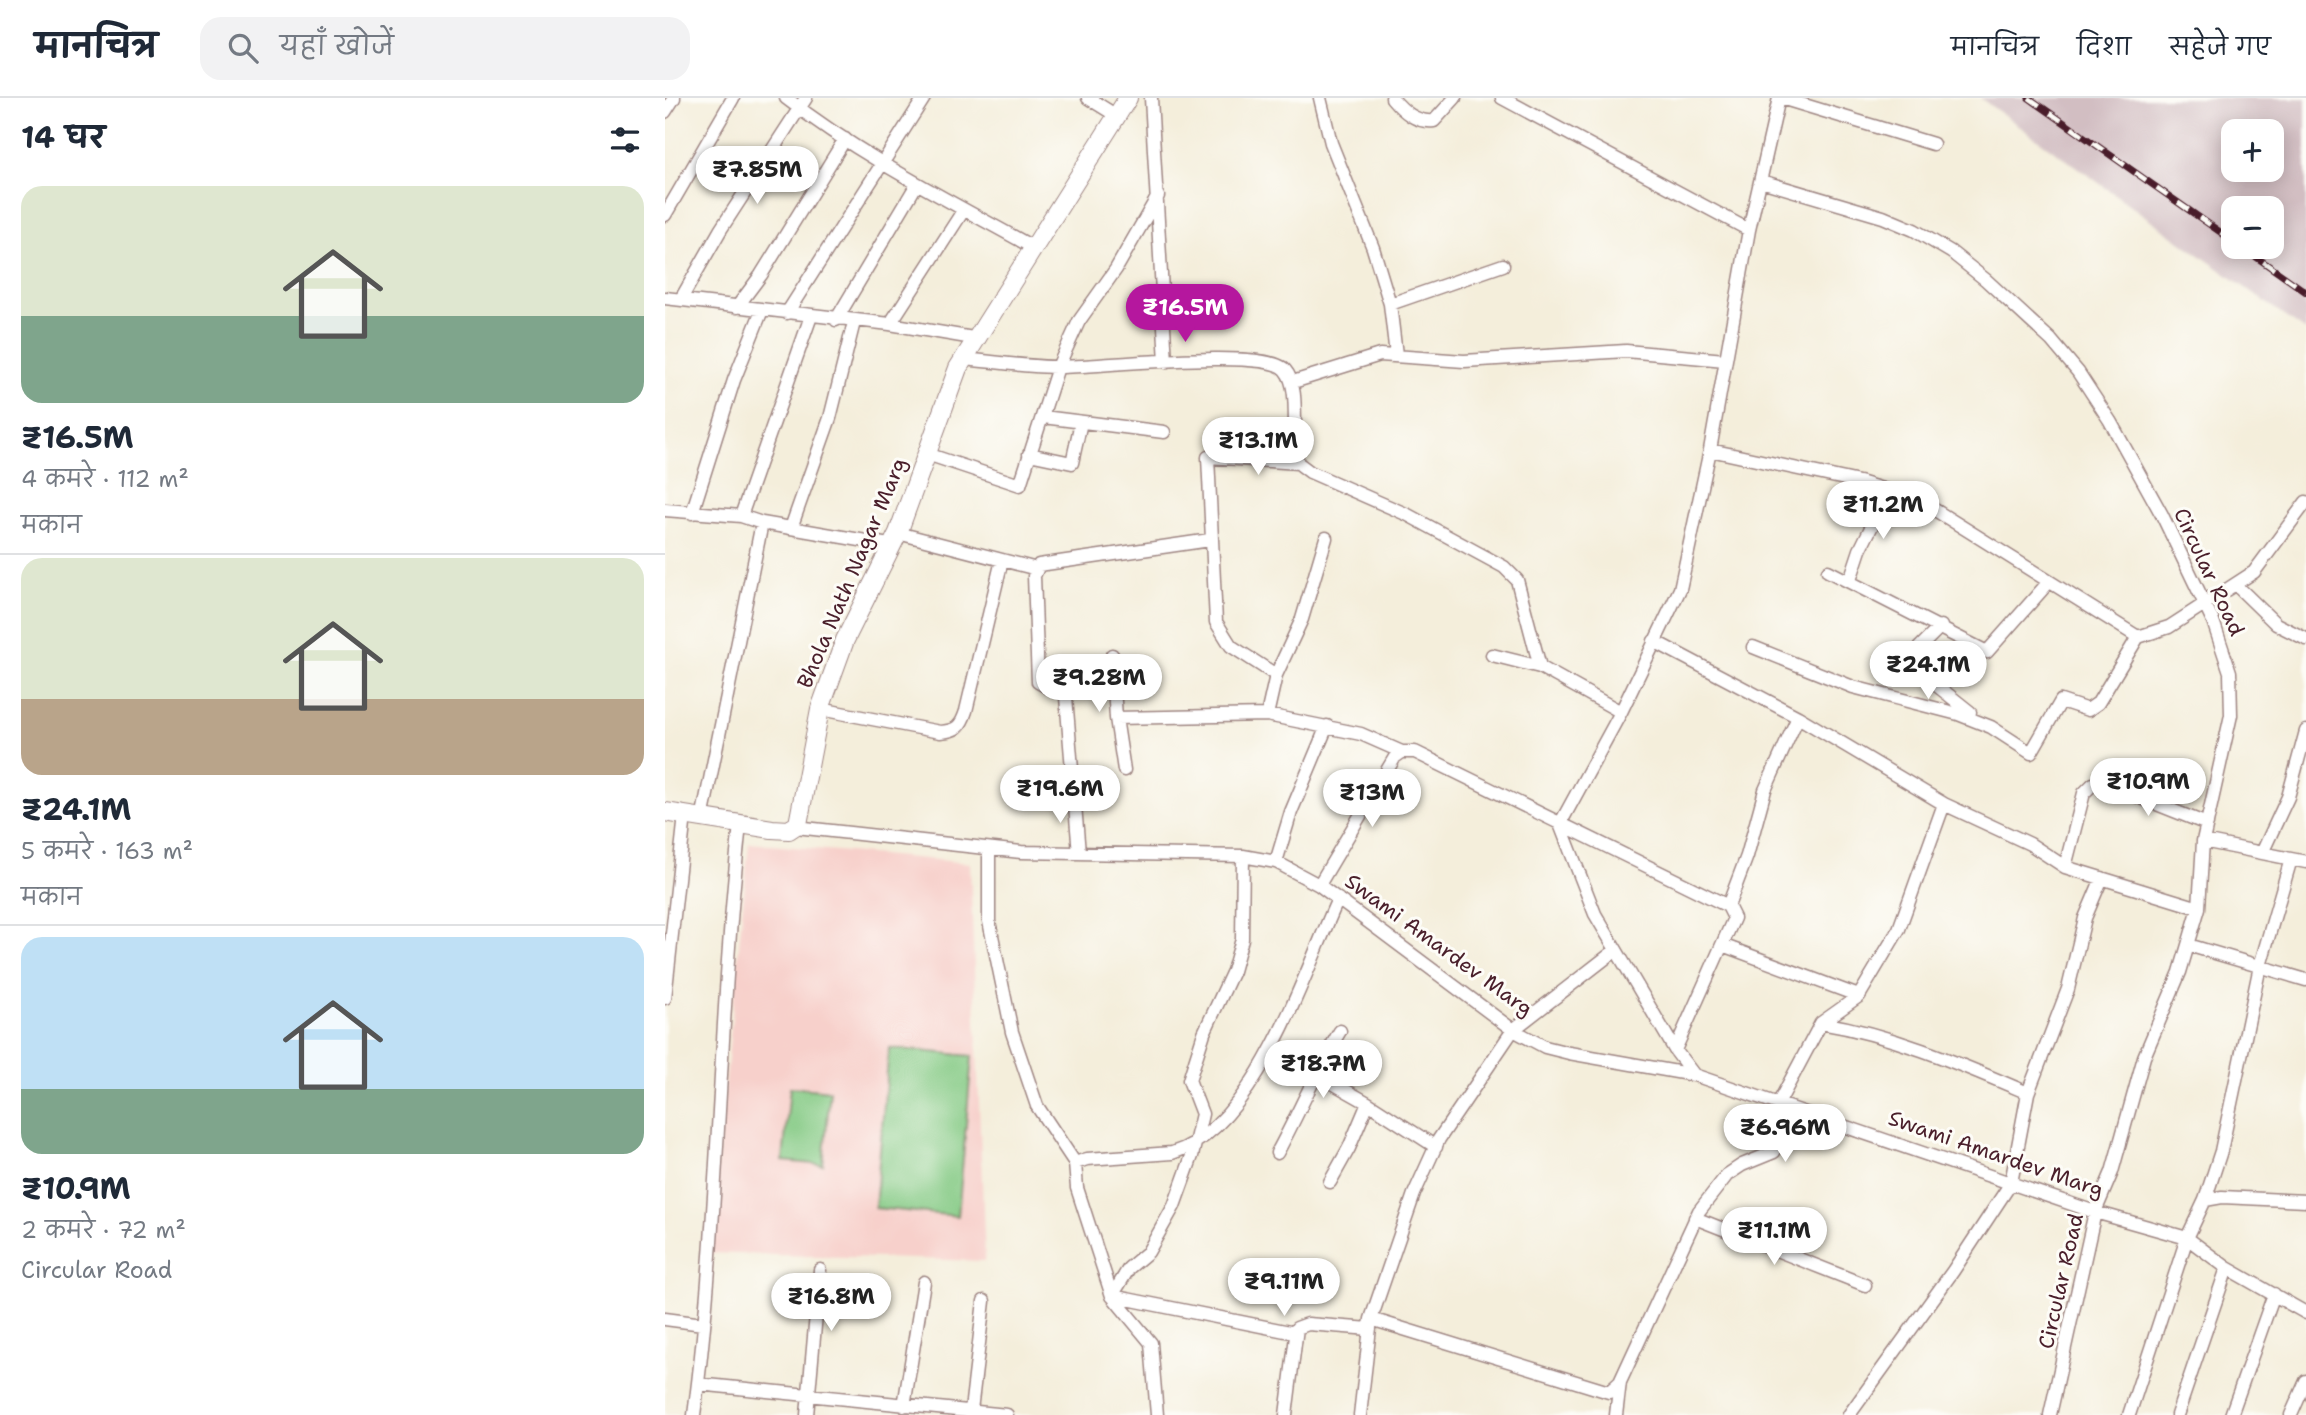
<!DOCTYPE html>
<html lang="hi">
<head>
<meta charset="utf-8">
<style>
  :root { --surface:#fff; --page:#f2f2f3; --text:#1f2937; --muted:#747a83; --line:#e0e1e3; --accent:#b5179e }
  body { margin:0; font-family:"Shantell Sans","Playpen Sans Deva",sans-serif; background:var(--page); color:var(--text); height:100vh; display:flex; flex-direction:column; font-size:26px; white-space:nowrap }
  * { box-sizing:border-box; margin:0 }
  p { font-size:23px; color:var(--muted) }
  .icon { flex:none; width:38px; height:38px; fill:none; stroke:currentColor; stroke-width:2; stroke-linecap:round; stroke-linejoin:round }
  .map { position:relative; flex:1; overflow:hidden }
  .side { display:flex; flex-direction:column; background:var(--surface); width:665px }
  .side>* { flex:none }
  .buttons { position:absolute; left:1556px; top:21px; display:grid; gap:14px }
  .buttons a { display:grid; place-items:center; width:63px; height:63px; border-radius:14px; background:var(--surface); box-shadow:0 4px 18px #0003; font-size:35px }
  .price { position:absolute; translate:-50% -60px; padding:0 16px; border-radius:24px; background:#fff; color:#222; font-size:23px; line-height:46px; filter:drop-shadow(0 2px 4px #0008) }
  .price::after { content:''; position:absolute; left:50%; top:42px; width:21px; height:16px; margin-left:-10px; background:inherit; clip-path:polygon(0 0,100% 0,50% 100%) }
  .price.selected { background:var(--accent); color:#fff }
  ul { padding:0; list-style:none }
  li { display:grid; align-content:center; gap:14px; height:371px; padding:0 21px }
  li+li { border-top:2px solid var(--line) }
  li span { display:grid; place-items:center; height:217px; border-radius:21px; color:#555 }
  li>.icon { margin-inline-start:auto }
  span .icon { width:126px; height:126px; fill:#fffc; stroke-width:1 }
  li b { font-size:30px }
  h2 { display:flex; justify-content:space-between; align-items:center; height:84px; padding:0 21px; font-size:30px }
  header { display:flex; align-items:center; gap:42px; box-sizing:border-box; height:98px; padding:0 35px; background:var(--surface); border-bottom:2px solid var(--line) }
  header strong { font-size:33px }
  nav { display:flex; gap:38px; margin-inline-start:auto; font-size:24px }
  .search { width:490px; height:63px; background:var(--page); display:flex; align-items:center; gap:18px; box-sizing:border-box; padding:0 24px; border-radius:21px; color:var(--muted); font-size:26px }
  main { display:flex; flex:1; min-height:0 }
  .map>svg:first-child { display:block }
  .built { fill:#f7d0cb }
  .industrial { fill:#d2bec2; fill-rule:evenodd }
  .green { fill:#85ca85; stroke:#687458; stroke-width:2 }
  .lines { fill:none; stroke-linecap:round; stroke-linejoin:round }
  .street-casing { stroke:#9f8683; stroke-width:15 }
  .secondary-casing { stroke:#9f8683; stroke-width:20 }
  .street { stroke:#fff; stroke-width:12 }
  .secondary { stroke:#fff; stroke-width:18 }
  .rail-casing { stroke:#4a1f2b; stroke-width:7 }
  .rail { stroke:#fdfcf7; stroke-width:4.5; stroke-dasharray:13; stroke-linecap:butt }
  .labels { text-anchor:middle; stroke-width:6; stroke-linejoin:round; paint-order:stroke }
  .street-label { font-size:21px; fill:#4a1f2b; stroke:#fdfcf7 }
</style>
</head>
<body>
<header>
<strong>मानचित्र</strong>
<div class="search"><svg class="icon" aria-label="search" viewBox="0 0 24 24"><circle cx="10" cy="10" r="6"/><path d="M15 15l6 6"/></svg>यहाँ खोजें</div>
<nav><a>मानचित्र</a><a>दिशा</a><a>सहेजे गए</a></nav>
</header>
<main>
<section class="side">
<h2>14 घर<svg class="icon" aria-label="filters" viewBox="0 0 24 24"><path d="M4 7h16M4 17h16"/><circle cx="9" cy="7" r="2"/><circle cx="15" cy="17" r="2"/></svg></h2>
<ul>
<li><span style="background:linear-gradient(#dfe7d0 60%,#7fa58c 0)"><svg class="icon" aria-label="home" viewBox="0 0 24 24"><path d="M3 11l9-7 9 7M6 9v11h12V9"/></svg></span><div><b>₹16.5M</b><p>4 कमरे · 112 m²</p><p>मकान</p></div></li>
<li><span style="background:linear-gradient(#dfe7d0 65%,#b9a48a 0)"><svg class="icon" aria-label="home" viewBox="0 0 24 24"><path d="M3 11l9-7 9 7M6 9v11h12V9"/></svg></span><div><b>₹24.1M</b><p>5 कमरे · 163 m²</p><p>मकान</p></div></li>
<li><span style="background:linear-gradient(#bfe0f5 70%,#7fa58c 0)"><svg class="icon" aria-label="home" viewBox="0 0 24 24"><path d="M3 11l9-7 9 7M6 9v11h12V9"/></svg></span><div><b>₹10.9M</b><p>2 कमरे · 72 m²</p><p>Circular Road</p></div></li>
</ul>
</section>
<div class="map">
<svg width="1641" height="1317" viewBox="0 0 1641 1317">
  <rect width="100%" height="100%" fill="#fdfcf7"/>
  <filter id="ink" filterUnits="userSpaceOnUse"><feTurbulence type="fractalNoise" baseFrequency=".0143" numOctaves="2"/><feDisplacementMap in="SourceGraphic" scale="14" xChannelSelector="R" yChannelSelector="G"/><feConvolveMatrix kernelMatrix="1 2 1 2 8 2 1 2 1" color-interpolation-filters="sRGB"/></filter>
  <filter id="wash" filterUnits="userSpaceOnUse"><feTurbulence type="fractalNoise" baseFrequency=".00686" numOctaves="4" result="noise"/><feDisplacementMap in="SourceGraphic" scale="28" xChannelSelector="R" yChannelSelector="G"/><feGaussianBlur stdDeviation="1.57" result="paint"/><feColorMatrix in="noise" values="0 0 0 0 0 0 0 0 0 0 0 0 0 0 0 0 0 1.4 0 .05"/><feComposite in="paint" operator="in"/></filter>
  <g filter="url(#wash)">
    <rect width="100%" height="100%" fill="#f4eedb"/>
    <!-- built -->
    <path class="built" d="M 84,745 L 305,765 L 320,1163 L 44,1155 Z"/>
    <!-- industrial -->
    <path class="industrial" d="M 1315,0 L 1641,0 L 1641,233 ZM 1568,33 L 1606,33 L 1606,72 L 1568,72 ZM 1568,110 L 1606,110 L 1606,149 L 1568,149 Z"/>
    <!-- green -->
    <path class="green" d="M 224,950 L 307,958 L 293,1118 L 210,1110 Z
      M 125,989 L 165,993 L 158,1067 L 118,1063 Z"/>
  </g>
  <g filter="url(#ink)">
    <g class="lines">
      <!-- street casing -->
      <g class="street-casing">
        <path id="street" d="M 121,0 C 198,60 285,103 369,150
          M 423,0 L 452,18
          M 486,0 L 501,264
          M 655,0 L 666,45 L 708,150 L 725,206 L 731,257
          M 727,0 C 738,13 751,25 769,23 L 790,0
          M 837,0 L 1084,132
          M 1116,0 L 1268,46
          M 0,14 L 9,0
          M 1096,83 L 1218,119 L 1249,132 L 1286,154 L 1321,182 L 1386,242 L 1413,274 L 1445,323 L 1497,417 L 1548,523 L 1565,574 L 1566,617 L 1538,743 L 1534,810 L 1515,874 L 1479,959 L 1447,1074 L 1430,1114 L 1385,1317
          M 0,117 L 68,0
          M 0,200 L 225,226 L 314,241
          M 16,201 L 56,131 L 141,0
          M 725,206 L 838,167
          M 72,209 L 96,177 L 180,41
          M 122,215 L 259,0
          M 171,222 L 252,86
          M 225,226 L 298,113
          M 299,261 C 331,264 363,269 395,269 C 432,269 601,249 620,272 C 637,291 625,339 633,365
          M 628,284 L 715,257 L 799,263 L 961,253 L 1060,262
          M 378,319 L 499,334
          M 1045,352 L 1194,384 L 1254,402 L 1473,539 L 1504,529 L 1589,474 L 1641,404
          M 262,356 L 355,387 L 393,269 L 414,223 L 451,171 L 493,98
          M 364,356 L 407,365 L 416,324
          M 0,412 L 76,418 L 97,425 L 224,447
          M 27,415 L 69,282 L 97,212
          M 76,418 L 146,218
          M 126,430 L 165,320 L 189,224
          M 233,435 L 372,471
          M 1163,473 L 1322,554 L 1383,485
          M 1185,482 L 1195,452 L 1224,393
          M 1571,487 L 1611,526 L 1641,541
          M 1276,528 L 1247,557 L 1246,567 L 1305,614
          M 989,543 L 1133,619 L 1279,706 L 1365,746 L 1400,769 L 1534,810
          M 1088,549 L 1188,589 L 1293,616 L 1326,629 L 1366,655 L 1396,603 L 1423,612 L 1433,605 L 1473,539
          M 447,557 L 451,620 L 459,672
          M 827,557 L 875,569
          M 611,577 L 566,548 L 551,524 L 543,359 L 633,365 L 645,374 L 743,417 L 839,469 L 852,482 L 875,569 L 956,614
          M 448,581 L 382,589 L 373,584 L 369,478 L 374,467 L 545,442
          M 400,587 L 414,755
          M 155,611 L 275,634 C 291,633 296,629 301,613 L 337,462
          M 602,617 L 611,577 L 637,521 L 661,440
          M 451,620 L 602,617 L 696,636 L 737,654 L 750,654 L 1063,808 L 1069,820 L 1010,952
          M 37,721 L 97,425
          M 131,729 L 356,754 L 578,758 L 611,764 L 654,787 L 848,932 L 880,949 L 904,955 L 1029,977 L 1430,1114 L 1522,1140 L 1562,1170 L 1641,1215
          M 1538,743 L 1641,764
          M 324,751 L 324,823 L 347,934 L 372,1008 L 410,1065
          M 1597,755 L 1623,699 L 1641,633
          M 611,764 L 626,714 L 662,628
          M 1400,769 L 1419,695 L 1428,686 L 1441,686 L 1542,726
          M 654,787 L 730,659 L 737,654
          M 1063,808 L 1082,758 L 1100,692 L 1133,619
          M 1057,847 L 1194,898 L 1156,925 L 1113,1006
          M 1523,847 L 1641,882
          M 1194,898 L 1234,831 L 1279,706
          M 0,900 L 20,717
          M 1156,925 C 1229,937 1295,966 1363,995
          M 609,952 L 703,1005 L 771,1049
          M 1029,977 L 1010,952 L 930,816 L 895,726 L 956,614 L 1015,491 L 1045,352 L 1084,132 L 1114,0
          M 612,1055 C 634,1015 651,973 675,933
          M 665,1084 L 684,1050 L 703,1005
          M 1540,1102 L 1557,1099 L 1641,1103
          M 1030,1120 L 1200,1187
          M 447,1198 L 464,1170 L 483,1154 L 509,1108 L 527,1058 L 537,1016 L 524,982 L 539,935 L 568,873 L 577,841 L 578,758
          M 447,1198 L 630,1235
          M 0,1221 L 38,1226
          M 706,1221 L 944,1294 L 955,1284 L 1034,1113 L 1062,1077 L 1077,1067 L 1109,1054 L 1126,1010
          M 33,1286 L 342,1317
          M 239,1308 L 259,1184
          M 306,1312 L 319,1203
          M 29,1317 C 55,1121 53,923 75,727
          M 142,1317 L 155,1172
          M 492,1317 L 486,1245 L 447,1198 L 412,1090 L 410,1065 L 422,1061 L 507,1055 C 591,1030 639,874 673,801
          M 621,1317 L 632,1230 L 643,1226 L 705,1231
          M 695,1317 L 706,1221 L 749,1096 L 774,1041 L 848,932 L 951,852
          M 951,1317 L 955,1284
          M 1184,1317 L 1288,1173 L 1346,1085 L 1363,995 L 1403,891 L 1420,820 L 1437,780
          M 1464,1317 L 1522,1140 L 1540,1102 L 1556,1053 L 1595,868 L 1626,761
          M 1512,1317 L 1562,1170
          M 1566,1317 L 1609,1196
          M 1626,1317 L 1641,1283"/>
      </g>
      <!-- secondary casing -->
      <g class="secondary-casing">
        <path id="secondary" d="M 0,714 L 107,731 L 124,732 L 133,726 L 155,611 L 180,542 L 233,435 L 293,270 L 463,0"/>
      </g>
      <!-- street -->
      <use href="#street" class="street"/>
      <!-- secondary -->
      <use href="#secondary" class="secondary"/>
      <!-- rail casing -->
      <g class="rail-casing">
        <path id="rail" d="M 1364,0 L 1568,143
          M 1577,149 L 1641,194"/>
      </g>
      <!-- rail -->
      <use href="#rail" class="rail"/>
    </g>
  </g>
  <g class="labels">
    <!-- street labels -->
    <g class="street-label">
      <text transform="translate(1544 474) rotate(65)" y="7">Circular Road</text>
      <text transform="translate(187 475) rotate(-67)" y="7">Bhola Nath Nagar Marg</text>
      <text transform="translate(774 847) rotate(36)" y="7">Swami Amardev Marg</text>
      <text transform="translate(1331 1056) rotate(19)" y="7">Swami Amardev Marg</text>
      <text transform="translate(1396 1183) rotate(-77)" y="7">Circular Road</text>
    </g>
  </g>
</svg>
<div class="buttons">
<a>+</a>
<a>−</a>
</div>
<b class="price" style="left:92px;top:108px">₹7.85M</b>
<b class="price selected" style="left:520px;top:246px">₹16.5M</b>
<b class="price" style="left:593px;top:379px">₹13.1M</b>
<b class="price" style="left:1218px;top:443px">₹11.2M</b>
<b class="price" style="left:1263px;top:603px">₹24.1M</b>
<b class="price" style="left:434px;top:616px">₹9.28M</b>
<b class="price" style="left:1483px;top:720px">₹10.9M</b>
<b class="price" style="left:395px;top:727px">₹19.6M</b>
<b class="price" style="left:707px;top:731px">₹13M</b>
<b class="price" style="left:658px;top:1002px">₹18.7M</b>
<b class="price" style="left:1120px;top:1066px">₹6.96M</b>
<b class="price" style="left:1109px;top:1169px">₹11.1M</b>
<b class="price" style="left:619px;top:1220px">₹9.11M</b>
<b class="price" style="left:166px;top:1235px">₹16.8M</b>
</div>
</main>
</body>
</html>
